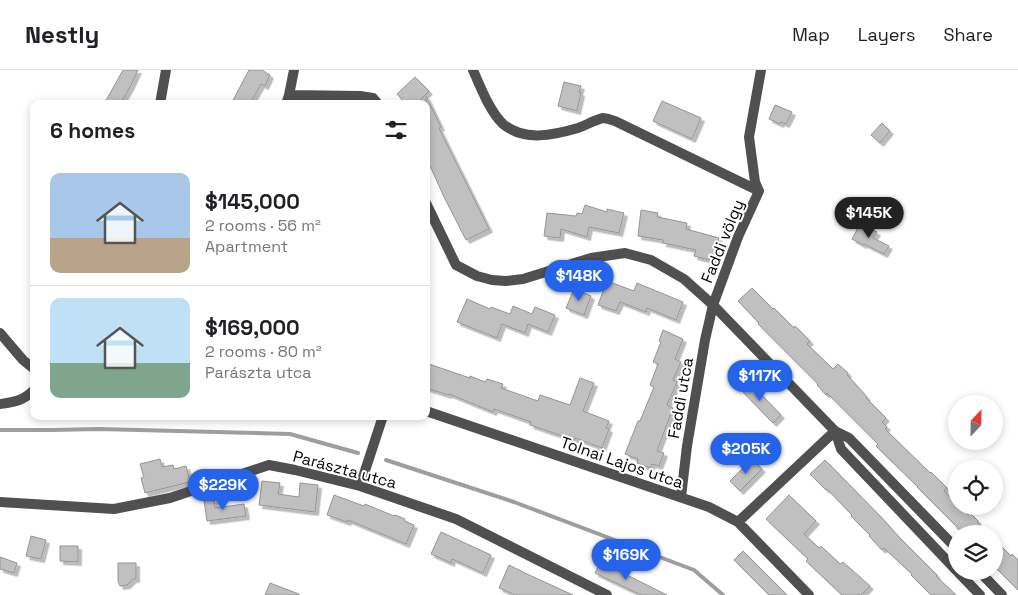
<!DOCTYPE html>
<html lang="en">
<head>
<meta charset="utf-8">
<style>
  :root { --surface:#fff; --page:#f6f6f6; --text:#202124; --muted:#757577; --line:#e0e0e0; --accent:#2563eb }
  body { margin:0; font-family:"Space Grotesk",sans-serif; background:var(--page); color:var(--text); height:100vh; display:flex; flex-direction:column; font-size:19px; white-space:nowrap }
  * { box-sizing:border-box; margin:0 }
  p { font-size:16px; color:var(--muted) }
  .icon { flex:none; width:28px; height:28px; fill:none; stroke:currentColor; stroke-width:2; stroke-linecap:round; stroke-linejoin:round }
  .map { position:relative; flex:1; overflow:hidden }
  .side { position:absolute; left:30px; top:30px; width:400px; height:320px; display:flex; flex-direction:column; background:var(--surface); border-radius:10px; box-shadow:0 2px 8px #0003 }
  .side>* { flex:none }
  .needle { width:32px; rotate:22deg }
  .tools { position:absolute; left:948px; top:325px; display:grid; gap:10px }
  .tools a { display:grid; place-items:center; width:55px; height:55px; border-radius:50%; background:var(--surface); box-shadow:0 2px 8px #0003; font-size:25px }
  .price { position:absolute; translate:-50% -42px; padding:0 11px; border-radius:18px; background:var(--accent); color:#fff; font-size:16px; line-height:32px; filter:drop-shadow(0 1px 2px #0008) }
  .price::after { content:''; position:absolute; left:50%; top:30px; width:15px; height:11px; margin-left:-8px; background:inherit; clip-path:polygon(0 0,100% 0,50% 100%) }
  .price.current { background:#222; color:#fff }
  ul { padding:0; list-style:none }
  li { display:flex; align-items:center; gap:15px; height:125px; padding:0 20px }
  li+li { border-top:1px solid var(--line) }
  li span { display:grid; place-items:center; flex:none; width:140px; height:100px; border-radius:10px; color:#555 }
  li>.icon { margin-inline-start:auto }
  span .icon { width:60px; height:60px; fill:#fffc; stroke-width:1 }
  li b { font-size:21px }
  h2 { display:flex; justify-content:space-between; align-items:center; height:60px; padding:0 20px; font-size:21px }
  header { display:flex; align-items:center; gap:30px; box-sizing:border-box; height:70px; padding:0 25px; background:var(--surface); border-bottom:1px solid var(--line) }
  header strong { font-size:24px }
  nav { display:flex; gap:28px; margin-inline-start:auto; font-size:18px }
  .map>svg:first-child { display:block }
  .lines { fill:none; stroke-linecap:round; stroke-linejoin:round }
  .stream { stroke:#9e9e9e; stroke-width:4 }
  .building { fill:#c0c0c0; stroke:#949494; filter:url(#shadow) }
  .street { stroke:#505050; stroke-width:10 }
  .labels { text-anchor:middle; stroke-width:4; stroke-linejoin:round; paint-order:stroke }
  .street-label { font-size:16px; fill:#000; stroke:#fff }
</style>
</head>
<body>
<header>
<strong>Nestly</strong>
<nav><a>Map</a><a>Layers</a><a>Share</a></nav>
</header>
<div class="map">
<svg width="1018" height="525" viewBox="0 0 1018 525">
  <defs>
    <filter id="shadow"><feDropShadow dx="3.5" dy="3.5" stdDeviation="0" flood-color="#0004"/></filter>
  </defs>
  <rect width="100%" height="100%" fill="#fff"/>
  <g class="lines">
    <!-- stream -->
    <path class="stream" d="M 0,360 L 53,360 L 99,359 L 290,364 L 358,383
      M 386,390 L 514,432 L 694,500 L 723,525"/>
  </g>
  <!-- building -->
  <path class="building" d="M 123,0 L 138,0 L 130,17 L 120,34 L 104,34 Z
    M 249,0 L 262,0 L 270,5 L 265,16 L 261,14 L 250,34 L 231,34 Z
    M 415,7 L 429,21 L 416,34 L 406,34 L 397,24 Z
    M 564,12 L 581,16 L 579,22 L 581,23 L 577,41 L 558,36 Z
    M 426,26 L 441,57 L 439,58 L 489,159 L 466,170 L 444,127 L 426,87 Z
    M 662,31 L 701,48 L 692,69 L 653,51 Z
    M 775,35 L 792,42 L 786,54 L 781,52 L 780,54 L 769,49 Z
    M 882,53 L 890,61 L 880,73 L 871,65 Z
    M 585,135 L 607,142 L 607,139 L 624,143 L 619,163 L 589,157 L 587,167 L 561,159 L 560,168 L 544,166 L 547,143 L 576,146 L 577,143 L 582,144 Z
    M 641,140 L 658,143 L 657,147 L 687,153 L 686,159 L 719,168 L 713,191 L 694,186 L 696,180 L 663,173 L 663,170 L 638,166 Z
    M 860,154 L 877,162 L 873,168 L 889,176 L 884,184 L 864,174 L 863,175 L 852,169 Z
    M 607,211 L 634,221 L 637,213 L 683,232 L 676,250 L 647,238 L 646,242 L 620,232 L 616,241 L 598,235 Z
    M 752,218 L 773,239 L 774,238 L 794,258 L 795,256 L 810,271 L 807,274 L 833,299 L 838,294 L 848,303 L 847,305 L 867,327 L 866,328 L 886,348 L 882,352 L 887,357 L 885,359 L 930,403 L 931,402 L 947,418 L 944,421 L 956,433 L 956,436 L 960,436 L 968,445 L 970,443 L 978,451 L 977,452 L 980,455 L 972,464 L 963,464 L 957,458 L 957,457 L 917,417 L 918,417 L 876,376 L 878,374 L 827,323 L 826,325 L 817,315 L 818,314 L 758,254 L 759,253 L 738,231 Z
    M 574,219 L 591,226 L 584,245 L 566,238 Z
    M 467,229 L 490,239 L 491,237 L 510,244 L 513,236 L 532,244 L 535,237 L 555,245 L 548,262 L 528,254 L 525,263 L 502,254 L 497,268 L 457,252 Z
    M 663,260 L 683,269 L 675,289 L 681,292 L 673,310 L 677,312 L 667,335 L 673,338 L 657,381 L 664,383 L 659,396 L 652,394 L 650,398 L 637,393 L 638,389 L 625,384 L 638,351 L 640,351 L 654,317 L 650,315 L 658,294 L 653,292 L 661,272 L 659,271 Z
    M 426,293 L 470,308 L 470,306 L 485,312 L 487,309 L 503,314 L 501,318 L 538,331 L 540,325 L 570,335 L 580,308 L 594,313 L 583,341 L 609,351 L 606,358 L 609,359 L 602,378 L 575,368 L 574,370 L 530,355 L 531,352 L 494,339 L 493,342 L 449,324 L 448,325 L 426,318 Z
    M 748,311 L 781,345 L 773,353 L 740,319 Z
    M 160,389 L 162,397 L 173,395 L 174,399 L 186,396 L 190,412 L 145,423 L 141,408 L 144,407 L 140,394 Z
    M 752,389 L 762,399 L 740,421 L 730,411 Z
    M 825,390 L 881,447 L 897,465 L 937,505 L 936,506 L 956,525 L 931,525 L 911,505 L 912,504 L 884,478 L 882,480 L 869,466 L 870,465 L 851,446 L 852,445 L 827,419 L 826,420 L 810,404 Z
    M 262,411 L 280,413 L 278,424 L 299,427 L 300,413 L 318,415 L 315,442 L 259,435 Z
    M 334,425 L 364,436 L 365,434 L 394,446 L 395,445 L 405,449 L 404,451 L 414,455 L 406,474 L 348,450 L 347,452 L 327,445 Z
    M 789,425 L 816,451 L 804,464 L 819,478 L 821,476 L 840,494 L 843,492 L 870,516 L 861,525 L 842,525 L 806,491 L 808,489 L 766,449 Z
    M 214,429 L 215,438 L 244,434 L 246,446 L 207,451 L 204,431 Z
    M 441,462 L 491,485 L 483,503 L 452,489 L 451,493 L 431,484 Z
    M 31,466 L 46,470 L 41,489 L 26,486 Z
    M 994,469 L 1011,486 L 1012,484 L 1018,490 L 1018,520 L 994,496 Z
    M 60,476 L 78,476 L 78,492 L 60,491 Z
    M 743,481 L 787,525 L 769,525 L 734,490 Z
    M 0,487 L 17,493 L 14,503 L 0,499 Z
    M 118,493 L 136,493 L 136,509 L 133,509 L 127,515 L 120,516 L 118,511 Z
    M 600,493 L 625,504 L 667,525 L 641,525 L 595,503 Z
    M 509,495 L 527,504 L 573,525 L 515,525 L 499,518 Z
    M 270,513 L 299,524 L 299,525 L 265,525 Z"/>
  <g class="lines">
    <!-- street -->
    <path class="street" d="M 473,0 C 480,16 490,42 503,54 C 524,72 554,65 578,58 C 584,56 597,49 603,48 C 606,48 611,50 615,51 L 759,121
      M 289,25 L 360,26 L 373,28 L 378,34
      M 160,34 L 166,0
      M 286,34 L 289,25 L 294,0
      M 426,133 L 456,195 L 477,206 L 492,210 L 506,211 L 523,209 L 591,188 L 625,183 L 651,190 L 684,209 L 713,235 L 835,361 L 849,368 L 956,478
      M 0,263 L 23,290 L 34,299
      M 0,334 C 14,332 23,331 34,320
      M 426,341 L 709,437 L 738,452 L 809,525
      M 835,361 L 841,379 L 956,500
      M 360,416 L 383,346
      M 681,427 L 687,376 L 705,270 L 713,235 L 738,167 L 759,121 L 755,112 L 749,67 L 761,0
      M 0,432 L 114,439 L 170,428 L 269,395 L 295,400 L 360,416 L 456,449 L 607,525
      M 738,452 L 835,361
      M 957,501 L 980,525
      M 979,501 L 1002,525"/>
  </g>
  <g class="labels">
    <!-- street labels -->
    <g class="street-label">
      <text transform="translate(722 171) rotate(-68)" y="6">Faddi völgy</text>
      <text transform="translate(680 328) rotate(-80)" y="6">Faddi utca</text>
      <text transform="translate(622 392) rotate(19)" y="6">Tolnai Lajos utca</text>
      <text transform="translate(345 399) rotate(15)" y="6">Parászta utca</text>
    </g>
  </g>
</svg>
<div class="tools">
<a><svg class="needle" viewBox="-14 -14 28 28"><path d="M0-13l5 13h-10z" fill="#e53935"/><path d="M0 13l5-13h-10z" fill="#757577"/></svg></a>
<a><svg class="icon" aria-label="locate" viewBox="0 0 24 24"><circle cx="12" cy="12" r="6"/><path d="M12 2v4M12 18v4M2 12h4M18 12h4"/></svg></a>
<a><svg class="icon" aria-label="layers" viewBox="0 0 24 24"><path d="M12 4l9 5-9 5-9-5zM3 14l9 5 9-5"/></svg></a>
</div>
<b class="price current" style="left:869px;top:169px">$145K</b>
<b class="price" style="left:579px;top:232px">$148K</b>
<b class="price" style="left:760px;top:332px">$117K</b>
<b class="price" style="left:746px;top:405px">$205K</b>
<b class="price" style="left:223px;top:441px">$229K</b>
<b class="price" style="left:626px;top:511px">$169K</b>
<section class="side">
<h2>6 homes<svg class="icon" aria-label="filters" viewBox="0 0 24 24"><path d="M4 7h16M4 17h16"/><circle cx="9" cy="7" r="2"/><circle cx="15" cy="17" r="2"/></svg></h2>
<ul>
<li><span style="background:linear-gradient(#a9c7e8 65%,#b9a48a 0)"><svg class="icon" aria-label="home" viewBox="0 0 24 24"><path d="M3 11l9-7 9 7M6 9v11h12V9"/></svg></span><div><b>$145,000</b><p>2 rooms · 56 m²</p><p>Apartment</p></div></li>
<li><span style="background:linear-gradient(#bfe0f5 65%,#7fa58c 0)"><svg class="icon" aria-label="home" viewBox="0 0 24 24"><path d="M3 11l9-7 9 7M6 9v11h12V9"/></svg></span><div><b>$169,000</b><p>2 rooms · 80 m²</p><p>Parászta utca</p></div></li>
</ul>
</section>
</div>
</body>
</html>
